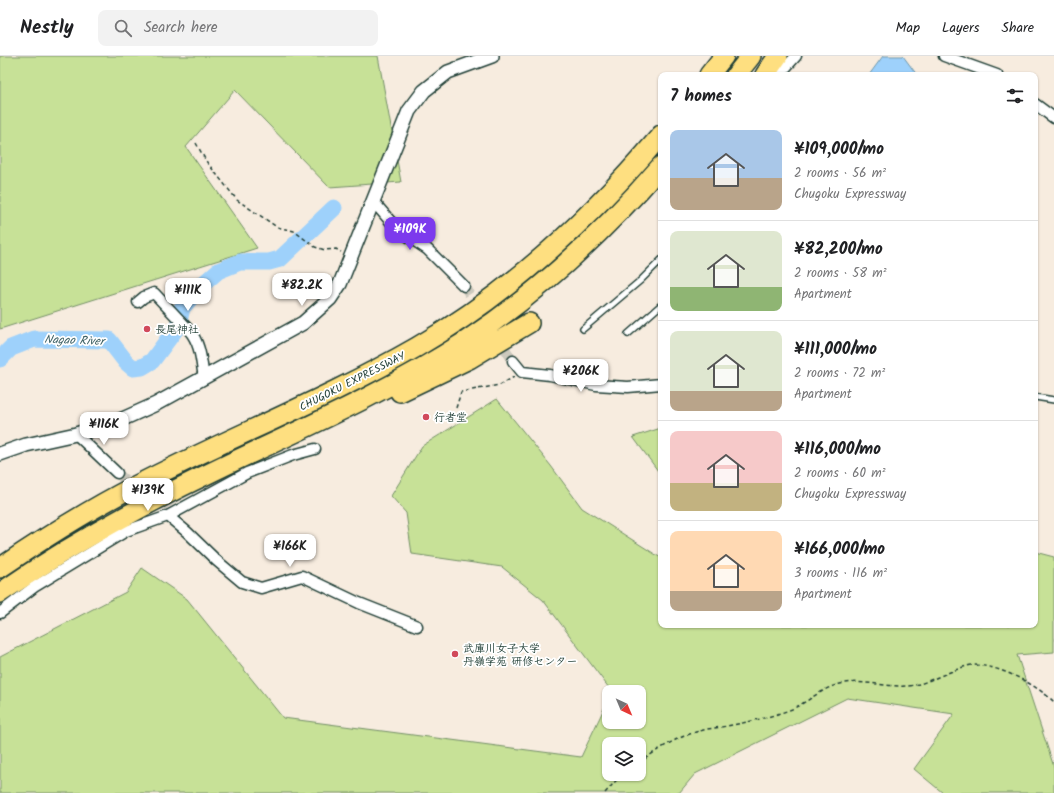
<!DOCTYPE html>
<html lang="en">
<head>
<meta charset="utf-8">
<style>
  :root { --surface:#fff; --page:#f2f2f2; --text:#202124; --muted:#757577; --line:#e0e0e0; --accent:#7c3aed }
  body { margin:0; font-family:Kalam,"Klee One",sans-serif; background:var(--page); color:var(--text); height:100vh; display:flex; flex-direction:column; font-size:15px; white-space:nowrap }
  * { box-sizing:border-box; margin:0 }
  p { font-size:13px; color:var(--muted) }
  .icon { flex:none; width:22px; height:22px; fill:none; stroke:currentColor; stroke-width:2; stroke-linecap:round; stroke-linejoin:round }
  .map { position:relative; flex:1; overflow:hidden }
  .details { position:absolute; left:658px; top:16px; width:380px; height:556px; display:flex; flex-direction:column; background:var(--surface); border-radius:8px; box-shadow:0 1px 3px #0004 }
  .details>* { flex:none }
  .needle { width:26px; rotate:136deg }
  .controls { position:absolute; left:602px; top:629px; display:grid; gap:8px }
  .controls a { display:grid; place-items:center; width:44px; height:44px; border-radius:8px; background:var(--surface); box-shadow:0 1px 3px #0004; font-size:20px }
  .price { position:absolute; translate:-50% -34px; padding:0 9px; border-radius:8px; background:#fff; color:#222; font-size:13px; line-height:26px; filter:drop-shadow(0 1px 2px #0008) }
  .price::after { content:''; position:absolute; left:50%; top:24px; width:12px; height:9px; margin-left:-6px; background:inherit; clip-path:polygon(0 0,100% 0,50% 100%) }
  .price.current { background:var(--accent); color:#fff }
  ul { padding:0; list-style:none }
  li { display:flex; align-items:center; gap:12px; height:100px; padding:0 12px }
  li+li { border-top:1px solid var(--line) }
  li span { display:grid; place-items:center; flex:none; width:112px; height:80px; border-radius:8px; color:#555 }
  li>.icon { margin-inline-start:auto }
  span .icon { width:48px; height:48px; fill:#fffc; stroke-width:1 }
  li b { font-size:17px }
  h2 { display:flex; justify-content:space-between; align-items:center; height:48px; padding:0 12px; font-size:17px }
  header { display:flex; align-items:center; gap:24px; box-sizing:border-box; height:56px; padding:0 20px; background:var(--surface); border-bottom:1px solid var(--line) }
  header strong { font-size:19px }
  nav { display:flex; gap:22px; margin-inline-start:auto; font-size:14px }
  .search { width:280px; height:36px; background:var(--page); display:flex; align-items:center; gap:10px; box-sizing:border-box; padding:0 14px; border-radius:8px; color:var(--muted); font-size:15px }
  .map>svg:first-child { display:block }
  .green { fill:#c7e197; stroke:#738f66; fill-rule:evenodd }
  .water { fill:#9ed1fb; stroke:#6b96ab }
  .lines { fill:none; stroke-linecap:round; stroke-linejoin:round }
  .river { stroke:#9ed1fb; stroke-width:17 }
  .minor-tunnel { stroke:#ccc9bd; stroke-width:10; stroke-dasharray:10 5; stroke-linecap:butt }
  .service-casing { stroke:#1f3d34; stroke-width:8 }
  .minor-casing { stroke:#1f3d34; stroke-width:13 }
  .tertiary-casing { stroke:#1f3d34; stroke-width:16 }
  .motorway-casing { stroke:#1f3d34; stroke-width:22 }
  .path { stroke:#1f3d34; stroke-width:1.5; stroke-dasharray:4 3; stroke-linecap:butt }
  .service { stroke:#fff; stroke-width:5 }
  .minor { stroke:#fff; stroke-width:10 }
  .tertiary { stroke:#fff; stroke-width:13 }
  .motorway { stroke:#fedf80; stroke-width:19 }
  .poi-dot { fill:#d1495b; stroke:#fff; stroke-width:1.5 }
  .labels { text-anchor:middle; stroke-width:3.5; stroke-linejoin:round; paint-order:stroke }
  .poi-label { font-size:11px; font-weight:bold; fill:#1f3d34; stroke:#fff; text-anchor:start }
  .street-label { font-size:11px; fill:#1f3d34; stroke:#fff }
  .water-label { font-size:12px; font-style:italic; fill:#3f6266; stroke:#fff }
</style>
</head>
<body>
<header>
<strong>Nestly</strong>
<div class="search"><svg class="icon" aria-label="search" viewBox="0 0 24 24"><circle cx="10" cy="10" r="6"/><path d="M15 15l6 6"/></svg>Search here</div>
<nav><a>Map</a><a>Layers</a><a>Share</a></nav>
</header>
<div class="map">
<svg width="1054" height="737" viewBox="0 0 1054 737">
  <rect width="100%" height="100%" fill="#f7ecdf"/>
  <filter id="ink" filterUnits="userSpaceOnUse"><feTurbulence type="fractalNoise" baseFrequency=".025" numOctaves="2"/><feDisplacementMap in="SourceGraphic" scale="8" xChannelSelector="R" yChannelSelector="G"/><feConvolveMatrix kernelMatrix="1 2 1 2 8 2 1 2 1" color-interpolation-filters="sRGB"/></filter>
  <g filter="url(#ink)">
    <!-- green -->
    <path class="green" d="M 0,0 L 378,0 L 401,126 L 329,131 L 235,34 L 186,91 L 257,192 L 0,273 Z
      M 497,343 L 551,410 L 582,452 L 661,502 L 661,569 L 1035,569 L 1035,496 L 1054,501 L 1054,596 L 1017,599 L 1054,711 L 1054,737 L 943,737 L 914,713 L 954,658 L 847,642 L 695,718 L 679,737 L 0,737 L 0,601 L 126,536 L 142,512 L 187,543 L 283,662 L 581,701 L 609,642 L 609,666 L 639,666 L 639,636 L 612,636 L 543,544 L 502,511 L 412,498 L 406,457 L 391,440 L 422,390 ZM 609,688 L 639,688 L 639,718 L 609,718 Z
      M 661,372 L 661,419 L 633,381 Z"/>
    <!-- water -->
    <path class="water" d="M 883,0 L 903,0 L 917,19 L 869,19 Z"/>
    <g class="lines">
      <!-- river -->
      <path class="river" d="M 0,303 L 11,292 L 34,283 L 109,284 L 126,306 L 133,312 L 142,311 L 152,305 L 178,270 L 182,252 L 201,230 L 218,215 L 240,206 L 269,206 L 280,203 L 334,152"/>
      <!-- minor-tunnel -->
      <path class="minor-tunnel" d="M 464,230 L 513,305
        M 117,417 L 168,460"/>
      <!-- service casing -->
      <g class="service-casing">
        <path id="service" d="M 583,273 L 641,224 L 661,204
          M 628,278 L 661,249
          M 1035,341 L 1054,344"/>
      </g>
      <!-- minor casing -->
      <g class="minor-casing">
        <path id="minor" d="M 944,0 L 997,19
          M 779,19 L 796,0
          M 1035,48 L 1054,62
          M 373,145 L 397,173 L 427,193 L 464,230
          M 138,246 L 144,241 L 154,237 L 189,274 C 201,288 201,305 204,322
          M 513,305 L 522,316 L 550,319 L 596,329 L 628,331 L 661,328
          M 76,378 L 117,417
          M 168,460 L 187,476 L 217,505 L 242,526 L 261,532 L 302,520 L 359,547 L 417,570
          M 0,557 L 34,531 L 126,475 L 168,460 L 247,417 L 293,399 L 315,393"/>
      </g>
      <!-- tertiary casing -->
      <g class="tertiary-casing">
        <path id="tertiary" d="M 0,398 L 26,389 L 76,378 L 116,366 L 156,348 L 303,267 L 330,243 L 340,228 L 409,55 L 424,35 L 448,16 L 492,0"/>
      </g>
      <!-- motorway casing -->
      <g class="motorway-casing">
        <path id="motorway" d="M 709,19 L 724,0
          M 736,19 L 751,0
          M 765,19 L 778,0
          M 400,336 L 469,303 L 529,267
          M 0,512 C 44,482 90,453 137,429 C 230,381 327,343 417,291 C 512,236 591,162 661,79
          M 0,537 C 71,488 144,448 222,411 C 304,372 389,335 466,285 C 540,236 603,177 661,110"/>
      </g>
      <!-- path -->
      <path class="path" d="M 196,87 L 206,105 L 237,144 L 277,171 L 294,175 L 315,191 L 325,194 L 336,193 L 341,196
        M 456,352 L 461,336 L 500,329 L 514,321
        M 639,707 C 657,694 678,680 700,675 C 709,672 718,672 727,670 C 749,666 771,661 792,653 C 808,646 822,632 840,628 C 865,622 895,635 919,628 C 931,625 963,609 973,609 C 999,609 1036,628 1054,646
        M 605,737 L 622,718"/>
      <!-- service -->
      <use href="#service" class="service"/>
      <!-- minor -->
      <use href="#minor" class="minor"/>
      <!-- tertiary -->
      <use href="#tertiary" class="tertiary"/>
      <!-- motorway -->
      <use href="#motorway" class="motorway"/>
    </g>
  </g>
  <!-- markers -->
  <g class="poi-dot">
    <circle cx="147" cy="273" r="4"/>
    <circle cx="426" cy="361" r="4"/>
    <circle cx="455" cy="598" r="4"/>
  </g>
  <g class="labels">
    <!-- poi labels -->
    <g class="poi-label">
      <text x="155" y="277">長尾神社</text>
      <text x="434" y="365">行者堂</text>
      <text x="463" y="596">武庫川女子大学<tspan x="463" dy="13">丹嶺学苑 研修センター</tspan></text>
    </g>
    <!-- street labels -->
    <g class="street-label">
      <text transform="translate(352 325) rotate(-27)" y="4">CHUGOKU EXPRESSWAY</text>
    </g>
    <!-- water labels -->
    <g class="water-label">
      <text transform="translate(74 284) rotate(2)" y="4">Nagao River</text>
    </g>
  </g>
</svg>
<div class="controls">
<a><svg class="needle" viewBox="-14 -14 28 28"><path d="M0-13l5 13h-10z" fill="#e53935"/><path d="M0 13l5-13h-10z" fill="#757577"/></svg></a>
<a><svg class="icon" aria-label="layers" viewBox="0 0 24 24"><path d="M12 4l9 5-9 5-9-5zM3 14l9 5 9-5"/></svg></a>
</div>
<b class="price current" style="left:410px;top:195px">¥109K</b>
<b class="price" style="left:302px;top:251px">¥82.2K</b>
<b class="price" style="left:188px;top:256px">¥111K</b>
<b class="price" style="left:581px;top:337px">¥206K</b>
<b class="price" style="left:104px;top:390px">¥116K</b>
<b class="price" style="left:148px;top:456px">¥139K</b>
<b class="price" style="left:290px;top:512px">¥166K</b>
<section class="details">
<h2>7 homes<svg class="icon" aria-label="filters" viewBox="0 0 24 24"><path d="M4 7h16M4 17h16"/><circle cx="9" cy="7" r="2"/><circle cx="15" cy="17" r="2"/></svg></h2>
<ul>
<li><span style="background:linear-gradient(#a9c7e8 60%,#b9a48a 0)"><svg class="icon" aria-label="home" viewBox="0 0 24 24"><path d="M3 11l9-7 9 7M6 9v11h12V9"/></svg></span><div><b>¥109,000/mo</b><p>2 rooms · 56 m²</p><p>Chugoku Expressway</p></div></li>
<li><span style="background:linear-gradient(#dfe7d0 70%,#8fb573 0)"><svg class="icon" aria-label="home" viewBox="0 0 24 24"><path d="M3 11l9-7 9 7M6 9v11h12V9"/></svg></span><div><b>¥82,200/mo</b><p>2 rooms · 58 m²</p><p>Apartment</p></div></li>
<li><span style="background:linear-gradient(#dfe7d0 75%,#b9a48a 0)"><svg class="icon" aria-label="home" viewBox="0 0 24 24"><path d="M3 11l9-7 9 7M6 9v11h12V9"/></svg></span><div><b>¥111,000/mo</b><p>2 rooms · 72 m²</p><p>Apartment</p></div></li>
<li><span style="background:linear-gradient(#f6c9c9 65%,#c2b280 0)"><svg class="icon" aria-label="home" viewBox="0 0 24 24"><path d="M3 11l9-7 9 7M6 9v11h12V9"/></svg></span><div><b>¥116,000/mo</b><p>2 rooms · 60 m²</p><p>Chugoku Expressway</p></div></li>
<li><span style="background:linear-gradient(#ffd9b3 75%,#b9a48a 0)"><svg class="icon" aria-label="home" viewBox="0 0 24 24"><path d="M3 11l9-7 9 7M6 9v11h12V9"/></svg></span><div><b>¥166,000/mo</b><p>3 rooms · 116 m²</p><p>Apartment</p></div></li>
</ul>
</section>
</div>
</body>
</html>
